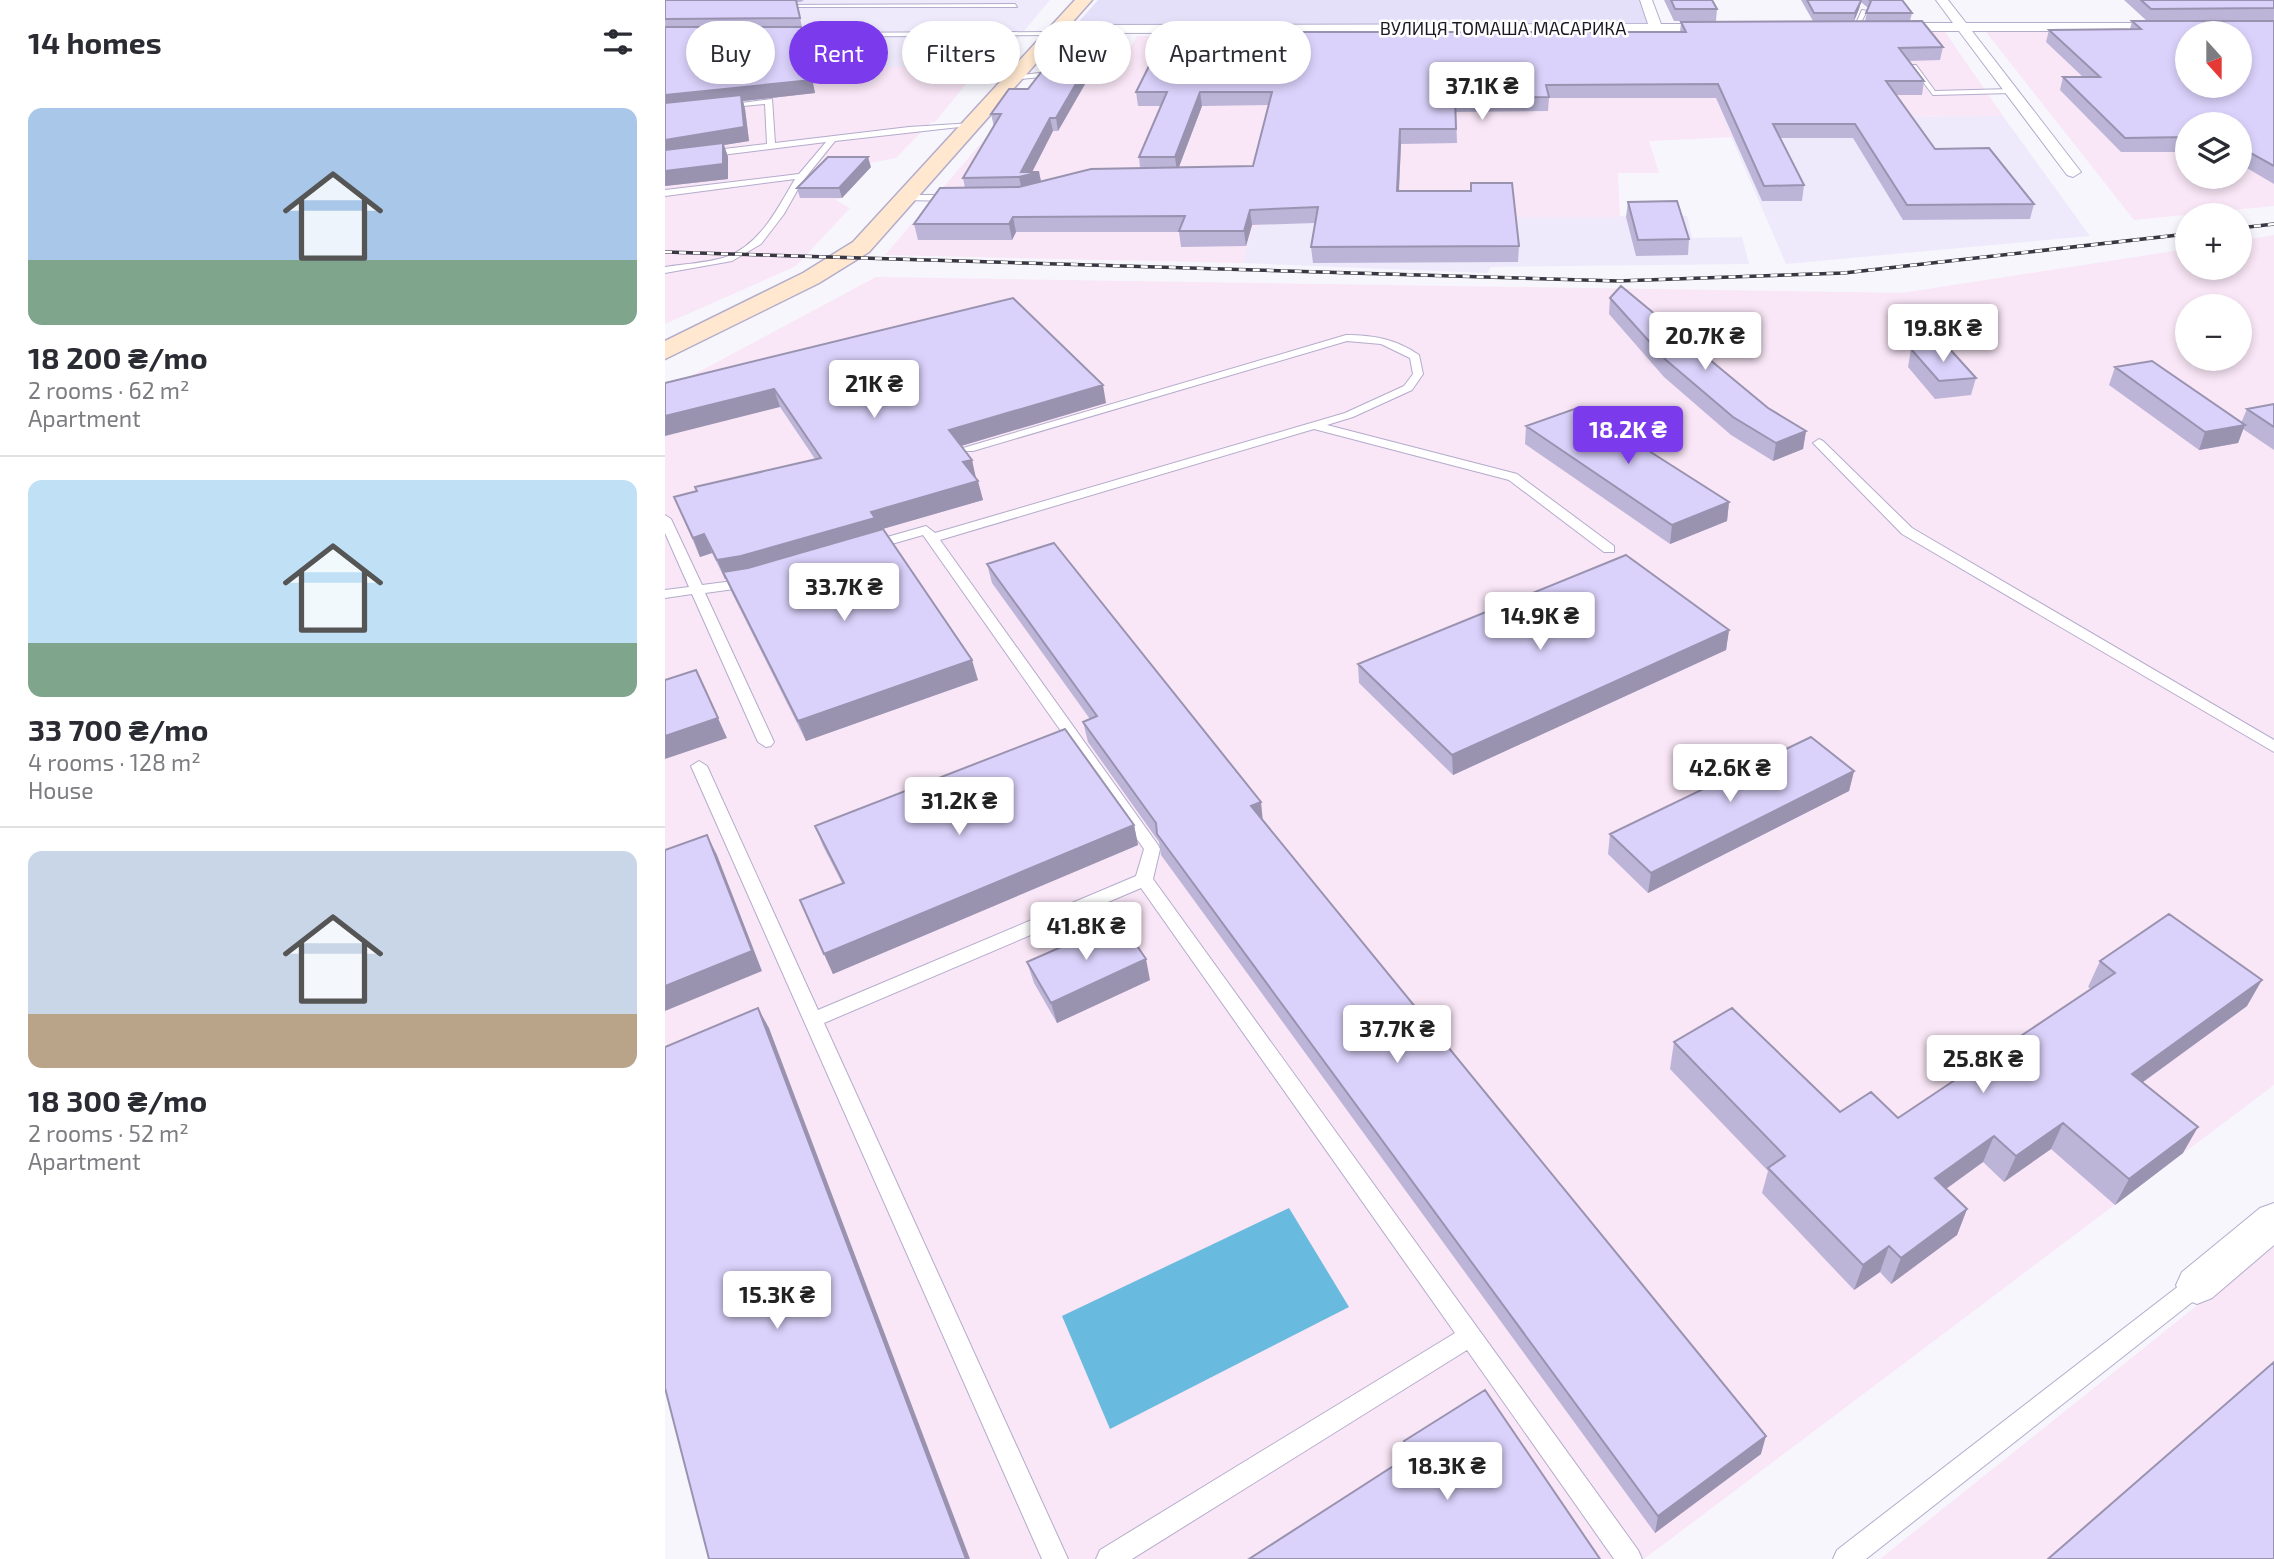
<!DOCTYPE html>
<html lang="en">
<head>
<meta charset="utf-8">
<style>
  :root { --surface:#fff; --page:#f2f2f3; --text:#2b2b33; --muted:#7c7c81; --line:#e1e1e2; --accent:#7c3aed }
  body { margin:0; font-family:"Exo 2",sans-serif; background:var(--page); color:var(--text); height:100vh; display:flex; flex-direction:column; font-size:26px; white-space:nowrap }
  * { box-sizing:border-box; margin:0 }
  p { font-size:23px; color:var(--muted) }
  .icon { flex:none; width:38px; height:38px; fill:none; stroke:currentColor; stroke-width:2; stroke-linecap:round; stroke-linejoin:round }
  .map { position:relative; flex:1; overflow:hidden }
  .side { display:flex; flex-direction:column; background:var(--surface); width:665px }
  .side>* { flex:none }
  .top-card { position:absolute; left:21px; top:21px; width:665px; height:63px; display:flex; gap:14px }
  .needle { width:46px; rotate:159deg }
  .tools { position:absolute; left:1510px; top:21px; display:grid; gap:14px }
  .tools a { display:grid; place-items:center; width:77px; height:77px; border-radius:50%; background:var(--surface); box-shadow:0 4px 10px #0003; font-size:35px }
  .price { position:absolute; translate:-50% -60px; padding:0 16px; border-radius:7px; background:#fff; color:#222; font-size:23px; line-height:46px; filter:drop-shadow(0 2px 4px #0008) }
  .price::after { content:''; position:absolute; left:50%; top:42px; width:21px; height:16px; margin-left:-10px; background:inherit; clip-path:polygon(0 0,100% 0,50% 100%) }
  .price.on { background:var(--accent); color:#fff }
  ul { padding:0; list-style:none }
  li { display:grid; align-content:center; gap:14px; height:371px; padding:0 28px }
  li+li { border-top:2px solid var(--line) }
  li span { display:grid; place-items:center; height:217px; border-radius:14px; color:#555 }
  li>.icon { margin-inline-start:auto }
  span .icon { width:126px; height:126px; fill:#fffc; stroke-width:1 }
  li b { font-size:30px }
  h2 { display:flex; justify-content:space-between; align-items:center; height:84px; padding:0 28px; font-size:30px }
  .pill { padding:0 24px; border-radius:32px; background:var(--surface); box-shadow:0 4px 10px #0003; font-size:24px; line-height:63px }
  .pill.on { background:var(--accent); color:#fff }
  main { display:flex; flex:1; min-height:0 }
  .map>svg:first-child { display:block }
  .built { fill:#eeeafb }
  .industrial { fill:#f9e6f6; fill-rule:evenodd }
  .green { fill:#e5e0fa }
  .water { fill:#69badf }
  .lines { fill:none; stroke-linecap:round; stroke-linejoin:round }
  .lane-casing { stroke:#b3accc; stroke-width:2 }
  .street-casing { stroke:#b3accc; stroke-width:2 }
  .secondary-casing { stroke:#b3accc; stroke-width:3 }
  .lane { fill:#fff; fill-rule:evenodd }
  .street { fill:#fff; fill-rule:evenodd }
  .secondary { fill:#ffe8cf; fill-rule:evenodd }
  .rail-casing { stroke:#3a3743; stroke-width:3.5 }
  .rail { stroke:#fff; stroke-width:2.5; stroke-dasharray:7; stroke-linecap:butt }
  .wall { fill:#bcb5d8; fill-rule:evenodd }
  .shaded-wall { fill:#9993b0 }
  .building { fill:#dbd2fb; stroke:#9993b0; stroke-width:2; fill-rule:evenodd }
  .labels { text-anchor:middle; stroke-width:5; stroke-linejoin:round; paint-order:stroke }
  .far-street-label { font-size:18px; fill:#1b1824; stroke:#fff }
</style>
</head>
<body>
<main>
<section class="side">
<h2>14 homes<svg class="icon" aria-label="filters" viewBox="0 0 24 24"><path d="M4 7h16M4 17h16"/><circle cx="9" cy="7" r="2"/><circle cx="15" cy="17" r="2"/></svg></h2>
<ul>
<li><span style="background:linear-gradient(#a9c7e8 70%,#7fa58c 0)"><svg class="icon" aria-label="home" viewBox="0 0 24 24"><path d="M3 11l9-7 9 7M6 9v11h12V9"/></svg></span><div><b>18 200 ₴/mo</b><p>2 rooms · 62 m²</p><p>Apartment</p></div></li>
<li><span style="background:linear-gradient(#bfe0f5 75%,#7fa58c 0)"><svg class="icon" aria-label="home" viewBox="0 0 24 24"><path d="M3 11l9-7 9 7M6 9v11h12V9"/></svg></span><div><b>33 700 ₴/mo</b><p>4 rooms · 128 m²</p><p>House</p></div></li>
<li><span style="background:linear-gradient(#c9d6e8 75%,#b9a48a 0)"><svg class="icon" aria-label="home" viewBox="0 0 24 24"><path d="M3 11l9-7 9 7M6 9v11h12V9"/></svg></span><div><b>18 300 ₴/mo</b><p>2 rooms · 52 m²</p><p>Apartment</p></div></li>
</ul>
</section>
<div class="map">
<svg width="1609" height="1559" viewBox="0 0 1609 1559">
  <rect width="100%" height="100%" fill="#f7f6fd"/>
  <!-- built -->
  <path class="built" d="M 0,0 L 385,0 L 330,66 L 85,69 Z
    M 1338,116 L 1425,236 L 1121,264 L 1058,118 Z
    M 601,210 L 680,217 L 1022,216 L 1027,238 L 1077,237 L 1084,264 L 826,267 L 822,273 L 577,263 L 587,229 Z"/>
  <!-- industrial -->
  <path class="industrial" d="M 1609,24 L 1609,206 L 1469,220 L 1321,32 L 1541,32 ZM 1522,33 L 1575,33 L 1575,86 L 1522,86 ZM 1522,124 L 1575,124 L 1575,177 L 1522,177 Z
    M 1280,32 L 1338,116 L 1058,118 L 1068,137 L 984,141 L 994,173 L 953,173 L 955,217 L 679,217 L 601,210 L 597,225 L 587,229 L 577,263 L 220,255 L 367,84 L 449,77 L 472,36 Z
    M 319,66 L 316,69 L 298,70 L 286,81 L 301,84 L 270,122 L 266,122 L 231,158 L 200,164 L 198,167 L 206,167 L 177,198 L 170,200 L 185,208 L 131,266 L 0,324 L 0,78 L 85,69 Z
    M 1609,235 L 1609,1085 L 979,1559 L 105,1559 L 0,1213 L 0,390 L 211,277 L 1237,293 L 1522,249 L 1522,268 L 1575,268 L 1575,241 ZM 1522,306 L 1575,306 L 1575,359 L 1522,359 Z
    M 1609,1244 L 1609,1559 L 1215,1559 Z"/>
  <!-- green -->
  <path class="green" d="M 433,0 L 976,0 L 983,25 L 409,27 Z"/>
  <!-- water -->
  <path class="water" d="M 624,1208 L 684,1307 L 445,1429 L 397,1316 Z"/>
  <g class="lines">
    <!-- lane casing -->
    <g class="lane-casing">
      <path id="lane" d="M 350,4 L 352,7 L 108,7 L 111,5 Z
        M 1197,10 L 1202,11 L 1193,28 L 1189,28 Z
        M 386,32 L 388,35 L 119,37 L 116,35 L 119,33 Z
        M 375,44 L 410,53 L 396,75 L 345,80 L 348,76 L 391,71 L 402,54 L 375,46 Z
        M 1245,65 L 1251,65 L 1270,91 L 1346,89 L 1350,91 L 1346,93 L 1268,95 Z
        M 107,99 L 110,143 L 244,127 L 308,123 L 312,125 L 170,141 L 137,182 L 119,214 L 96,244 L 67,261 L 0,273 L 0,267 C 19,264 42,263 61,257 C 96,244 112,209 130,179 L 0,196 L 0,190 L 134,174 L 161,142 L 0,162 L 0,156 L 102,144 L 100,104 L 58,108 L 54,106 Z
        M 243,195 L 288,195 L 292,198 L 288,201 L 240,200 L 240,196 Z
        M 681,335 C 708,335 731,339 754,355 L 758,374 L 747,390 L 688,417 L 662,425 L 852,474 L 949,546 L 949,552 L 939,552 L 844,480 L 649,429 L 275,540 L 493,845 L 495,849 L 488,879 L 973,1550 L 977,1559 L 949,1559 L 802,1350 L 467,1559 L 431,1559 L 435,1550 L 790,1333 L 476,888 L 159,1023 L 403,1559 L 377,1559 L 26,766 L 34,761 L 42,766 L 153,1010 L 471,876 L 479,849 L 258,535 L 206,550 L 200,546 L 201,543 L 261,526 L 270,533 L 680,413 L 739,386 L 748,374 L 745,358 L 716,344 L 682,341 L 308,451 L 300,451 L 298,448 Z
        M 1154,439 L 1158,441 L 1247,528 L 1609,740 L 1609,752 L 1237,534 L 1150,445 L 1148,443 Z
        M 0,515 L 6,519 L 37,585 L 84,579 L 91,583 L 84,587 L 40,593 L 109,742 L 106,746 L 101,747 L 93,742 L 27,594 L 0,598 L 0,590 L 24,587 L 0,533 Z
        M 1532,1275 L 1540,1278 L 1543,1285 L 1540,1292 L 1201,1559 L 1168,1559 L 1172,1550 L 1524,1278 Z"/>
    </g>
    <!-- street casing -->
    <g class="street-casing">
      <path id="street" d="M 975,0 L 987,0 L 996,24 L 1055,24 L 1061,28 L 1055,32 L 390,33 L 384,29 L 390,25 L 983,24 Z
        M 1271,0 L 1283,0 L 1301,23 L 1506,23 L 1512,27 L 1506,31 L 1307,31 L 1416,172 L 1408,177 L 1402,175 L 1294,31 L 1223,31 L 1217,27 L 1223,23 L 1288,23 Z
        M 1609,1203 L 1609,1245 L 1547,1298 L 1532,1304 L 1517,1298 L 1511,1285 L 1517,1272 L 1595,1208 Z"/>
    </g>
    <!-- secondary casing -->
    <g class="secondary-casing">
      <path id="secondary" d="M 410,0 L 427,0 L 204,252 L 154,283 L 0,359 L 0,341 L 138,273 L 188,242 Z"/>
    </g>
    <!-- lane -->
    <use href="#lane" class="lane"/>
    <!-- street -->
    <use href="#street" class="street"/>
    <!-- secondary -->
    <use href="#secondary" class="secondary"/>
    <!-- rail casing -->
    <g class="rail-casing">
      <path id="rail" d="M 1575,228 L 1609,224
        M 0,252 L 953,281 L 1179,273 L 1522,234"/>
    </g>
    <!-- rail -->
    <use href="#rail" class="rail"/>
  </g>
  <!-- wall -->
  <path class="wall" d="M 0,0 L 139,0 L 136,2 L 132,2 L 150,93 L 78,101 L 80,109 L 84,141 L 59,145 L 63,157 L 63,179 L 0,186 Z
    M 999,0 L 1047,0 L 1052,9 L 1051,21 L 1009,21 Z
    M 1136,0 L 1237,0 L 1247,13 L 1245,21 L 1278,47 L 1275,60 L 1244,61 L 1259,81 L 1257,95 L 1231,95 L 1270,149 L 1369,204 L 1365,219 L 1238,220 L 1188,138 L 1115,138 L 1139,185 L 1137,201 L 1097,201 L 1051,98 L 884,98 L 883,111 L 791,112 L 792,143 L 736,144 L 734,191 L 854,246 L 853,262 L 648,263 L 646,247 L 650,223 L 587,225 L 581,246 L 516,247 L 514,232 L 351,232 L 347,240 L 253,240 L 249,224 L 300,188 L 298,178 L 329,127 L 326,114 L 363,89 L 396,64 L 433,46 L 435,58 L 393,131 L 388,131 L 367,172 L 374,172 L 376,182 L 475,168 L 474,157 L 496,106 L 473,106 L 471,92 L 1015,32 L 1016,22 L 1148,21 ZM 1196,2 L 1203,8 L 1200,21 L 1189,21 L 1194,9 ZM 604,105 L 588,166 L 514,167 L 537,106 Z
    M 1459,0 L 1609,0 L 1609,20 L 1482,21 Z
    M 1467,21 L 1609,21 L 1609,184 L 1575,164 L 1575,124 L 1522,124 L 1522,152 L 1456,152 L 1395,90 L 1398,77 L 1418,77 L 1381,42 L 1384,30 L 1465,29 Z
    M 206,167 L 177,198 L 135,198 L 132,188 Z
    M 963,202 L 1024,239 L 1023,255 L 971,256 L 961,217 Z
    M 945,298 L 1103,408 L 1141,431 L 1138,449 L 1108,461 L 1066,435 L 999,377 L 944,314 Z
    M 1246,349 L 1311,378 L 1306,395 L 1270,399 L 1243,367 Z
    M 1450,367 L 1576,423 L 1582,409 L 1609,404 L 1609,450 L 1578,429 L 1573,443 L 1534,450 L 1444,385 Z
    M 0,383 L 441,403 L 296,446 L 307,460 L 310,478 L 318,500 L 214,530 L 313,680 L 141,741 L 66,591 L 61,579 L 60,579 L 47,553 L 35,557 L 9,497 L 150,459 L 115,407 Z
    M 861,426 L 1064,502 L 1062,521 L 1005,544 L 860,444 Z
    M 322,564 L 598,822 L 1096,1454 L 990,1533 L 496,855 L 494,842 L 423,742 L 418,722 L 425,719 L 327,583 Z
    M 1064,630 L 1061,650 L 788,775 L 694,683 L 693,664 Z
    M 1189,771 L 1184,791 L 983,893 L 943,854 L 945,834 Z
    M 469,825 L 473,845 L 168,974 L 135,900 L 177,883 L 158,846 L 150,826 Z
    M 1435,961 L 1582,1006 L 1477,1083 L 1518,1153 L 1450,1205 L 1386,1149 L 1339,1182 L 1318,1162 L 1281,1189 L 1302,1209 L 1292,1235 L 1226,1284 L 1215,1272 L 1189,1290 L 1097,1193 L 1103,1171 L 1005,1069 L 1009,1042 L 1175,1112 L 1233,1118 L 1426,989 L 1423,987 Z
    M 362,962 L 485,980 L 392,1023 L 369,983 Z
    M 739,1441 L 935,1559 L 740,1458 Z"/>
  <!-- shaded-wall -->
  <path class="shaded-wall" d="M 1196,1 L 1194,9 L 1189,21 L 1190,13 Z
    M 136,27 L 150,93 L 78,101 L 80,109 L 84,141 L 59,145 L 63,157 L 63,179 L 0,186 L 0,95 Z
    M 433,46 L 435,58 L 393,131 L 391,118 Z
    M 535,92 L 537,106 L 512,172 L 510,157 Z
    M 385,118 L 388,131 L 366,174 L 374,172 L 377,186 L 357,191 L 354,177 Z
    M 735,129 L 736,144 L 733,207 L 732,191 Z
    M 203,157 L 206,167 L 177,198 L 174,188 Z
    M 585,210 L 587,225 L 581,246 L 579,231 Z
    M 348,217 L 351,232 L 347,240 L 344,224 Z
    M 438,385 L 441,403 L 289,448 L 284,430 Z
    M 109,389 L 115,407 L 0,436 L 0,416 Z
    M 1580,425 L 1573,443 L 1534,450 L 1540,432 Z
    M 1141,431 L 1138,449 L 1108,461 L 1111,443 Z
    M 307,460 L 311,478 L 303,480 L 298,462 Z
    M 313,481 L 318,500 L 214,530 L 83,575 L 58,572 L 61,579 L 60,579 L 52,560 L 206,512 Z
    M 1064,502 L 1062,521 L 1005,544 L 1007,525 Z
    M 39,534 L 47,553 L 35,557 L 28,538 Z
    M 1064,630 L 1061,650 L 788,775 L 787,755 Z
    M 307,660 L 313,680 L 141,741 L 133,721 Z
    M 53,718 L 62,738 L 0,759 L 0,736 Z
    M 1189,771 L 1184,791 L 983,893 L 986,873 Z
    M 596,802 L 598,822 L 586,806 Z
    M 469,825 L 473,845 L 168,974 L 159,954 Z
    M 42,835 L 52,855 L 97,971 L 0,1011 L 0,986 Z
    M 481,959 L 485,980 L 392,1023 L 386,1003 Z
    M 1597,980 L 1582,1006 L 1453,1100 L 1467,1074 Z
    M 93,1008 L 104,1028 L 305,1559 L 301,1559 Z
    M 1398,1123 L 1386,1149 L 1339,1182 L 1351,1156 Z
    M 1533,1127 L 1518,1153 L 1450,1205 L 1464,1179 Z
    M 1329,1136 L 1318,1162 L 1260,1204 L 1270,1178 Z
    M 1302,1209 L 1292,1235 L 1226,1284 L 1236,1258 Z
    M 1224,1246 L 1215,1272 L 1189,1290 L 1198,1265 Z
    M 1101,1436 L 1096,1454 L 990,1533 L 993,1516 Z"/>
  <!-- building -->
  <path class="building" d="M 0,0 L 131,0 L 135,18 L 0,19 Z
    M 1006,0 L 1047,0 L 1052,9 L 1010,9 Z
    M 1142,0 L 1194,0 L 1196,1 L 1190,13 L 1149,13 Z
    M 1204,0 L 1237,0 L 1247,13 L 1201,13 L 1206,1 Z
    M 1476,0 L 1609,0 L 1609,8 L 1486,9 Z
    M 1257,21 L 1278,47 L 1234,48 L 1259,81 L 1221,81 L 1270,149 L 1324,148 L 1369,204 L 1242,205 L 1190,124 L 1108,124 L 1139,185 L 1099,186 L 1053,84 L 881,85 L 884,97 L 790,98 L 791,129 L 735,129 L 732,191 L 806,191 L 806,183 L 847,183 L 854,246 L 646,247 L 653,207 L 585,210 L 579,231 L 514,231 L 520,216 L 348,217 L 344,224 L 249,224 L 275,188 L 354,187 L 426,169 L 588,166 L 607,92 L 535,92 L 510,157 L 474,157 L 502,92 L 471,92 L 501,32 L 1021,32 L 1016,22 Z
    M 1467,21 L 1609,21 L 1609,166 L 1575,147 L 1575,124 L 1522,124 L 1522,137 L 1460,138 L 1398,77 L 1435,77 L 1384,30 L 1476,29 ZM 1522,33 L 1575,33 L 1575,86 L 1522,86 Z
    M 0,27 L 136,27 L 147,80 L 0,95 Z
    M 408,45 L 433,46 L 391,118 L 385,118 L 356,172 L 374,172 L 354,177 L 298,178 L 336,114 L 326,114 L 344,89 L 363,89 L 381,66 L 396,64 Z
    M 76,95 L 79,127 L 0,140 L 0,103 Z
    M 58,143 L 58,164 L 0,171 L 0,150 Z
    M 163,157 L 203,157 L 174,188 L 132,188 Z
    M 1012,201 L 1024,239 L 973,240 L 963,202 Z
    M 956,286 L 1103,408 L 1141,431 L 1111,443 L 1068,417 L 1001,360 L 945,298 Z
    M 348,298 L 438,385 L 284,430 L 307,460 L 298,462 L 313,481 L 206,512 L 210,518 L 76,556 L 52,560 L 39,534 L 28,538 L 9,497 L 32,491 L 30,487 L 156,458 L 109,389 L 0,416 L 0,383 Z
    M 1282,346 L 1311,378 L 1274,381 L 1246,349 Z
    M 1487,361 L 1580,425 L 1540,432 L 1450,367 Z
    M 1609,404 L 1609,427 L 1582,409 Z
    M 915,407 L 1064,502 L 1007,525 L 861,426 Z
    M 218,529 L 307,660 L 133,721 L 58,572 L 83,568 Z
    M 389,543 L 596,802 L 586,806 L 1101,1436 L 993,1516 L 492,834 L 491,823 L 418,722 L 432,716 L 322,564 Z
    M 961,555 L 1064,630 L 787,755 L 693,664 Z
    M 31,670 L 53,718 L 0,736 L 0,680 Z
    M 400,729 L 469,825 L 159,954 L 135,900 L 179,883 L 150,826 Z
    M 1146,737 L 1189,771 L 986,873 L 945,834 Z
    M 42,835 L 87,951 L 0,986 L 0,850 Z
    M 1504,914 L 1597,980 L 1467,1074 L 1533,1127 L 1464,1179 L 1398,1123 L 1351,1156 L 1329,1136 L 1270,1178 L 1302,1209 L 1236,1258 L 1224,1246 L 1198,1265 L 1103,1168 L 1120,1156 L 1009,1042 L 1067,1008 L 1175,1112 L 1206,1092 L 1233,1118 L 1450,973 L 1435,961 Z
    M 455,921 L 481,959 L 386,1003 L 362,962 Z
    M 93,1008 L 301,1559 L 44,1559 L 0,1388 L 0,1047 Z
    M 1609,1362 L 1609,1559 L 1383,1559 Z
    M 820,1390 L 935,1559 L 584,1559 L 747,1454 L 739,1441 Z"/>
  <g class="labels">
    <!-- far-street labels -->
    <g class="far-street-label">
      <text x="838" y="35">ВУЛИЦЯ ТОМАША МАСАРИКА</text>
    </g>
  </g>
</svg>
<div class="tools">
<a><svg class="needle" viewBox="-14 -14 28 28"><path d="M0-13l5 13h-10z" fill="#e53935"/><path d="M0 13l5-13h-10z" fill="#7c7c81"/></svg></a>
<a><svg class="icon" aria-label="layers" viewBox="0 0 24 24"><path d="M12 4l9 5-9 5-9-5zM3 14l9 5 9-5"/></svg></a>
<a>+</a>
<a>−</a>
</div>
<b class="price" style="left:817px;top:122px">37.1K ₴</b>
<b class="price" style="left:1278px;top:364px">19.8K ₴</b>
<b class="price" style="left:1040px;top:372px">20.7K ₴</b>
<b class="price" style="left:209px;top:420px">21K ₴</b>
<b class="price on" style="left:963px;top:466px">18.2K ₴</b>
<b class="price" style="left:179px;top:623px">33.7K ₴</b>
<b class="price" style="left:875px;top:652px">14.9K ₴</b>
<b class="price" style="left:1065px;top:804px">42.6K ₴</b>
<b class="price" style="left:294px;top:837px">31.2K ₴</b>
<b class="price" style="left:421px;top:962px">41.8K ₴</b>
<b class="price" style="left:732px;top:1065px">37.7K ₴</b>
<b class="price" style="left:1318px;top:1095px">25.8K ₴</b>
<b class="price" style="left:112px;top:1331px">15.3K ₴</b>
<b class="price" style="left:782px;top:1502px">18.3K ₴</b>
<div class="top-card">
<a class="pill">Buy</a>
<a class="pill on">Rent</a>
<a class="pill">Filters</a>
<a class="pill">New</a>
<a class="pill">Apartment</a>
</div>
</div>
</main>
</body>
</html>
